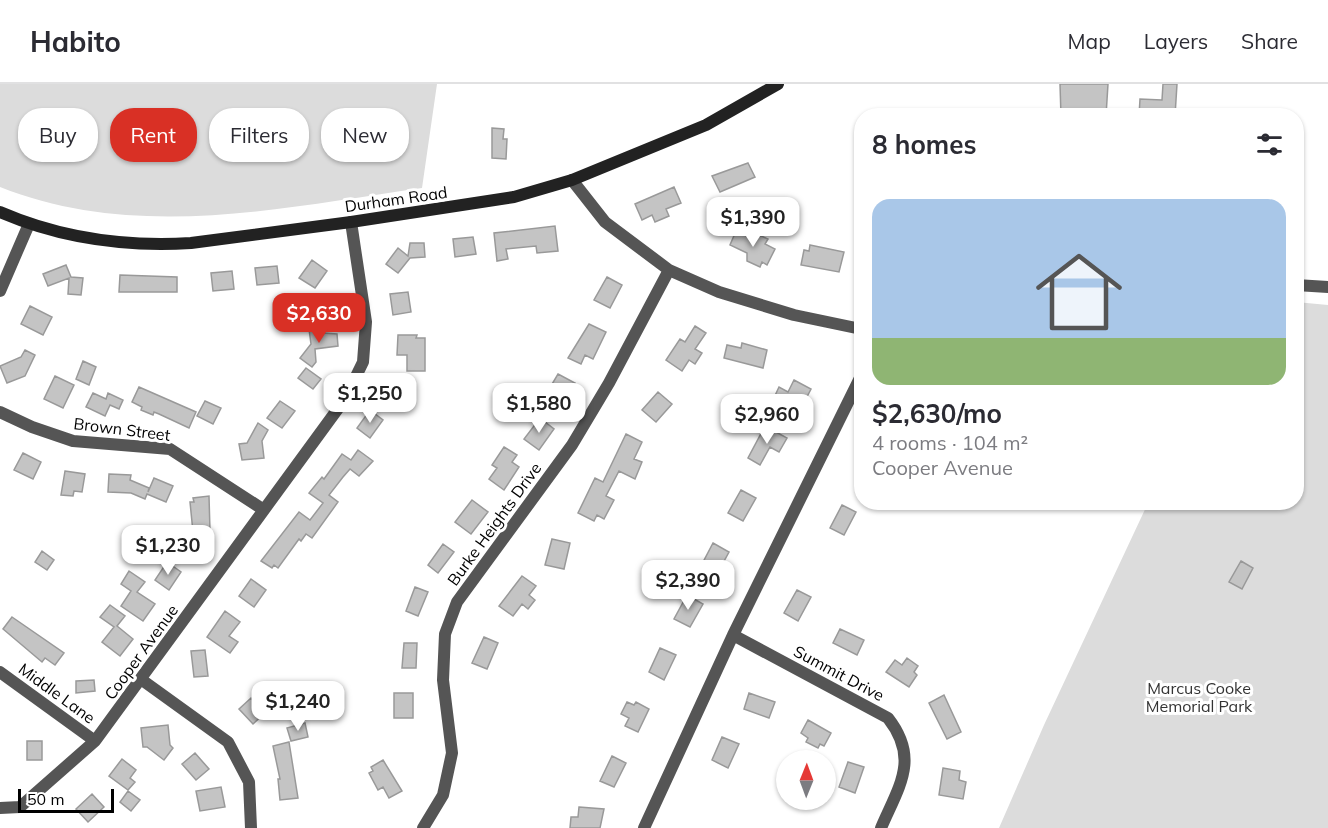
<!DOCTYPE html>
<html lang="en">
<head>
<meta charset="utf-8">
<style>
  :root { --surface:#fff; --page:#f2f2f3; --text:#2b2b33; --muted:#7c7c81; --line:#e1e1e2; --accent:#d93025 }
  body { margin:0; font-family:Mulish,sans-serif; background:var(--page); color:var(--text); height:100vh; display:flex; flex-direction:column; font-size:22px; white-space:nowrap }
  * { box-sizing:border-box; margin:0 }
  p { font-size:20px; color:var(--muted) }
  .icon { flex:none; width:33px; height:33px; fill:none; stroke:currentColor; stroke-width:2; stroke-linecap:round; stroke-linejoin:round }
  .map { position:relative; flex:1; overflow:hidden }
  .drawer { position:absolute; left:854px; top:24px; width:450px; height:402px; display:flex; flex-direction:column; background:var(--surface); border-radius:24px; box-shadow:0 2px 4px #0004 }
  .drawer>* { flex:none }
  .hud { position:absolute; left:18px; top:24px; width:570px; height:54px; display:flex; gap:12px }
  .needle { width:39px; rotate:1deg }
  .fabs { position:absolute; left:776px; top:666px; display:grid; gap:12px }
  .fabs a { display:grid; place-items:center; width:60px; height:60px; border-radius:50%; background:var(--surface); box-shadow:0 2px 4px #0004; font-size:30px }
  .scale { position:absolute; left:18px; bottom:15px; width:96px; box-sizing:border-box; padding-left:6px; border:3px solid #000; border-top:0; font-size:16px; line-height:21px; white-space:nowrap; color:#000; -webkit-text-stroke:4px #fff; paint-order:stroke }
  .price { position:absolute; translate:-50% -51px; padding:0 14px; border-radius:12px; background:#fff; color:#222; font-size:20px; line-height:39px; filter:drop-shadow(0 2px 3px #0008) }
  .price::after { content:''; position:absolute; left:50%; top:36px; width:18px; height:14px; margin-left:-9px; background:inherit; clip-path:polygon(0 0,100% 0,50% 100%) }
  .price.current { background:var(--accent); color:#fff }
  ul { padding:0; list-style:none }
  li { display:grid; align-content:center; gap:12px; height:318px; padding:0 18px }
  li+li { border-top:2px solid var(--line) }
  li span { display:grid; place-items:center; height:186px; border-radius:18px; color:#555 }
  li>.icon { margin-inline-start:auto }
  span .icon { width:108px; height:108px; fill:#fffc; stroke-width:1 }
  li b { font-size:26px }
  h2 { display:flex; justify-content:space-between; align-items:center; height:72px; padding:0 18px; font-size:26px }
  .pill { padding:0 21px; border-radius:24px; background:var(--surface); box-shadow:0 2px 4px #0004; font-size:21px; line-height:54px }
  .pill.current { background:var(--accent); color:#fff }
  header { display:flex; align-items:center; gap:36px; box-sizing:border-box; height:84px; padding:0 30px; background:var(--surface); border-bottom:2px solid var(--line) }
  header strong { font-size:28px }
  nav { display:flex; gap:33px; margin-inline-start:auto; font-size:21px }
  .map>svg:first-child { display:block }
  .green { fill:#dcdcdc }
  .building { fill:#c4c4c4; stroke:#999; stroke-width:1.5 }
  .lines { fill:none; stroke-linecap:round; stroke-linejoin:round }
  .minor { stroke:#555; stroke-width:12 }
  .secondary { stroke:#222; stroke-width:12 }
  .labels { text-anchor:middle; stroke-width:6; stroke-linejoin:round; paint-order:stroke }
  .street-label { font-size:16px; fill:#000; stroke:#fff }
  .park-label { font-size:16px; fill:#333; stroke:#fff }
</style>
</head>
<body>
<header>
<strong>Habito</strong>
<nav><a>Map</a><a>Layers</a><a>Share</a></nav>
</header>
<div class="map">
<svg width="1328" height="744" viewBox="0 0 1328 744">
  <rect width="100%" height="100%" fill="#fff"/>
  <!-- green -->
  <path class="green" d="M 0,0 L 437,0 L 422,104 C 282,124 136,157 0,103 Z
    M 1296,218 L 1328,221 L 1328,744 L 999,744 L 1044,641 L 1148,419 L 1296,418 Z"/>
  <!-- building -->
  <path class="building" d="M 1060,0 L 1108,0 L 1106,32 L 1061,32 Z
    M 1163,0 L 1177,0 L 1175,32 L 1139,32 L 1140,15 L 1162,16 Z
    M 492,44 L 504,45 L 503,55 L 507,55 L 506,75 L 492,74 Z
    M 748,79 L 755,93 L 720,108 L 712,92 Z
    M 674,103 L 681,119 L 666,125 L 669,132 L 655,138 L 652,131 L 642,136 L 635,120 Z
    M 555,142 L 558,167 L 537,169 L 536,162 L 506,165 L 508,175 L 497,177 L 494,149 Z
    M 736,147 L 756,156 L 759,151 L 768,155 L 765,160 L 775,165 L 767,181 L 762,178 L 760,183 L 747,177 L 747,169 L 730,161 Z
    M 473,153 L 476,170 L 455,173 L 453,155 Z
    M 410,159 L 424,159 L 425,173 L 410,174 L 398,189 L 386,180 L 398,164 L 408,172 Z
    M 810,161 L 844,168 L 839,188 L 801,181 L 804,166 L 809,167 Z
    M 312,176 L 327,187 L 315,204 L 299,194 Z
    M 66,181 L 71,193 L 83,194 L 81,211 L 68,210 L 69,194 L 48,202 L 43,190 Z
    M 277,182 L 279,199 L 257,201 L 255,184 Z
    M 232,187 L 234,205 L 213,207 L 211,189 Z
    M 120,191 L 177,193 L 177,208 L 119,208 Z
    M 607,193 L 622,201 L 610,224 L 594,216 Z
    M 408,208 L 411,228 L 393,231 L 390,210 Z
    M 30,222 L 52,233 L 43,251 L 21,240 Z
    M 589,240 L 606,248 L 593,275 L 585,271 L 581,280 L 568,274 Z
    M 695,242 L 706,249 L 695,265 L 702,269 L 695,280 L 689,276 L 682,287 L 666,276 L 680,255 L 685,258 Z
    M 323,244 L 323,249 L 337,250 L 338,262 L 315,265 L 316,278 L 312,283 L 300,274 L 311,260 L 309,245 Z
    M 398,251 L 417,251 L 416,254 L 425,254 L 425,287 L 407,287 L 407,271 L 397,271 Z
    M 742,259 L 767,266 L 763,284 L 724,274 L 727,261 L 741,264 Z
    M 25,266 L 35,271 L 25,292 L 7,299 L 0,282 L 21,273 Z
    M 83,277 L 96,283 L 89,301 L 76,295 Z
    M 306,284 L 321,295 L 313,305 L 298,294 Z
    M 558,290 L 575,299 L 562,322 L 545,312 Z
    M 391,291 L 408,299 L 399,317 L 382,309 Z
    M 55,292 L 74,301 L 63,324 L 44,315 Z
    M 794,296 L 811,305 L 798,330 L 773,316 L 779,303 L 788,308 Z
    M 139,303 L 196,328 L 189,344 L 159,330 L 154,328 L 153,331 L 141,326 L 142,323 L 132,318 Z
    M 658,308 L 672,320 L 656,338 L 642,326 Z
    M 93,309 L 106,315 L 108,309 L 123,316 L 119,325 L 110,321 L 105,332 L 86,323 Z
    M 205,317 L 221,324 L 213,340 L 197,332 Z
    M 280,317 L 295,327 L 282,344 L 267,334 Z
    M 370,326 L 383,336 L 370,354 L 357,344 Z
    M 540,334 L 554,345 L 539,366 L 524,355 Z
    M 258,339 L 268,346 L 262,357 L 264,374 L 242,376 L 239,360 L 247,359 Z
    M 765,342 L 787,354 L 779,368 L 770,363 L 760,381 L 748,374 Z
    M 626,350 L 642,358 L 634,375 L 642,378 L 635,395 L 619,387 L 606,412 L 614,416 L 604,435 L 597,431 L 594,437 L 578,429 L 595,394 L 603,398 Z
    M 504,363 L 517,371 L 512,378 L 519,383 L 504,406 L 489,395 L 497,384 L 492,381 Z
    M 358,366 L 373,377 L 359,392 L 350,385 L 343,393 L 329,411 L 338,418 L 312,454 L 306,450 L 301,457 L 299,455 L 278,484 L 274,481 L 272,484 L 261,477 L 299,428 L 310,436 L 323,419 L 309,409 L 322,393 L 324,395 L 342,370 L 351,376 Z
    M 23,369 L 41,378 L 33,395 L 14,386 Z
    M 65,387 L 85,390 L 82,408 L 74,407 L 73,412 L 61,411 Z
    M 109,390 L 131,391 L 130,396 L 149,404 L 148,408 L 154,394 L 173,402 L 166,418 L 147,410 L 145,415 L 131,409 L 108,408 Z
    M 741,406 L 756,414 L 743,437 L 728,429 Z
    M 209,412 L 210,447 L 193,448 L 190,418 L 194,418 L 193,414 Z
    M 472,416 L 488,428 L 471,450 L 455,438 Z
    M 842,421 L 856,428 L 844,451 L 830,444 Z
    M 552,455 L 570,459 L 564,485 L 545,481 Z
    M 713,459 L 729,468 L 717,490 L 701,482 Z
    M 443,460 L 454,468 L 438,489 L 428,481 Z
    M 42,467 L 54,476 L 47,486 L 35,478 Z
    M 1241,477 L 1253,484 L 1242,505 L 1229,498 Z
    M 167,478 L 181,488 L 169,506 L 155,496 Z
    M 129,487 L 145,498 L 137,508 L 155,520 L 143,537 L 121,522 L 131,507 L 121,500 Z
    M 522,492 L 536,502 L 529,511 L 535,516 L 528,525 L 522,520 L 513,532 L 499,522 Z
    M 251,495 L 266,506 L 254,523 L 239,512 Z
    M 415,503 L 428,508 L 418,532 L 406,527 Z
    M 797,506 L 811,513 L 798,537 L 784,529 Z
    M 687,511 L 703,520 L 690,543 L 674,535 Z
    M 110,521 L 125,532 L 117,542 L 133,555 L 120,572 L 102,558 L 114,543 L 100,533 Z
    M 225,527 L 240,538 L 229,552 L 238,558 L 230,569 L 207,553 Z
    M 12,533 L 64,569 L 55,581 L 45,574 L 42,578 L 3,545 Z
    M 840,545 L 864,556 L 857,571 L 833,559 Z
    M 484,553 L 498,559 L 487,585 L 472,579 Z
    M 404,559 L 417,559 L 416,584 L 402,584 Z
    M 660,564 L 676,571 L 664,596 L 649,588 Z
    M 205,566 L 208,592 L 194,593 L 191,567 Z
    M 907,574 L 918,582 L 914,588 L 917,591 L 909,603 L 886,588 L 895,576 L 902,581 Z
    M 94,596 L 95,607 L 76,609 L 76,597 Z
    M 394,609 L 413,609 L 413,634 L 394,634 Z
    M 749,609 L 775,618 L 769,634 L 744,625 Z
    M 944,611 L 961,648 L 947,655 L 929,619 Z
    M 251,614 L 265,629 L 253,640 L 239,625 Z
    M 627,618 L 634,621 L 636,618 L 649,625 L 638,648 L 625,642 L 629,634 L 621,630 Z
    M 808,636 L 831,649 L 824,662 L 820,660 L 818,664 L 806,658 L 808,654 L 801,649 Z
    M 305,639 L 308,653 L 291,657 L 287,644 Z
    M 168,641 L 170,661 L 173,664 L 164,676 L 147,663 L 143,663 L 141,644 Z
    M 722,653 L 739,660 L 728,684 L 712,676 Z
    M 27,657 L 42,657 L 42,676 L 27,676 Z
    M 289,658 L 298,714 L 280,716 L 278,695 L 280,695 L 273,662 Z
    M 195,669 L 209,685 L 196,696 L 182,680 Z
    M 612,672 L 626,679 L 614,703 L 600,697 Z
    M 122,675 L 136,686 L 130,694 L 135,698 L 128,706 L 109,692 Z
    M 383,676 L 402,707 L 389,714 L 383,703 L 378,706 L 369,689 L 373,687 L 371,683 Z
    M 848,678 L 864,683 L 855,709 L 839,703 Z
    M 943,684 L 960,687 L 959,696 L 966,698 L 963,715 L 939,711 Z
    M 221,703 L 225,723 L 200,727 L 196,707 Z
    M 128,707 L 140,716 L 131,727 L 120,718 Z
    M 92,710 L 104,723 L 88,738 L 76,725 Z
    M 579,723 L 604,725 L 600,744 L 570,744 L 571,733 L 578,733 Z"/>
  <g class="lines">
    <!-- minor -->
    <path class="minor" d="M 572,96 L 605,138 L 669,186 L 719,208 L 794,231 L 861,245
      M 1296,201 L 1328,203
      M 0,207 L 29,140
      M 0,328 L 32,343 L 73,357 L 170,365 L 264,426
      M 733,551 L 861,292
      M 0,588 L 95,657
      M 142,596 L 228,658 L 249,698 L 251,744
      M 0,724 L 20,723 L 95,657 L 345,315 L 363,278 L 366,238 L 351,138
      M 423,744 L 443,711 L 452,669 L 443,596 L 445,550 L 457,518 L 572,361 L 609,299 L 669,186
      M 644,744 L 733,551 L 888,634 C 920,675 899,702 881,744"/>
    <!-- secondary -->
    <path class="secondary" d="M 0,128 C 60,154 125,163 191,159 L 351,138 L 514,113 L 572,96 L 706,41 L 778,0"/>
  </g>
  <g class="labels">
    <!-- street labels -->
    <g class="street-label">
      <text transform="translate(396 115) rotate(-8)" y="6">Durham Road</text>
      <text transform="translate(122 345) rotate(7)" y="6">Brown Street</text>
      <text transform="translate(494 440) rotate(-54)" y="6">Burke Heights Drive</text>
      <text transform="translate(141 568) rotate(-54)" y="6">Cooper Avenue</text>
      <text transform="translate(839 589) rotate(28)" y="6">Summit Drive</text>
      <text transform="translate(57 609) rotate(36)" y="6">Middle Lane</text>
    </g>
    <!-- park labels -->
    <g class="park-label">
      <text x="1199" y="610">Marcus Cooke<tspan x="1199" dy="18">Memorial Park</tspan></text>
    </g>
  </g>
</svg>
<div class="fabs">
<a><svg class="needle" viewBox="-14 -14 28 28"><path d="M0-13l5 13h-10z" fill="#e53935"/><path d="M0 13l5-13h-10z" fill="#7c7c81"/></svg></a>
</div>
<div class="scale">50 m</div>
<b class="price" style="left:753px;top:164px">$1,390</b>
<b class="price current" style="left:319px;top:260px">$2,630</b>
<b class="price" style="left:370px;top:340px">$1,250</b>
<b class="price" style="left:539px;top:350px">$1,580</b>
<b class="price" style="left:767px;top:361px">$2,960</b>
<b class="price" style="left:168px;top:492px">$1,230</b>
<b class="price" style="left:688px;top:527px">$2,390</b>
<b class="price" style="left:298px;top:648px">$1,240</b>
<div class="hud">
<a class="pill">Buy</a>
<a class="pill current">Rent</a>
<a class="pill">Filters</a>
<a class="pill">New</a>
</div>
<section class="drawer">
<h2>8 homes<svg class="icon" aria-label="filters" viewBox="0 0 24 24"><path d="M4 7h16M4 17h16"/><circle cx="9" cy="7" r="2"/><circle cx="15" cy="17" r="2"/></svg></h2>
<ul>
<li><span style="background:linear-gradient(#a9c7e8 75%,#8fb573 0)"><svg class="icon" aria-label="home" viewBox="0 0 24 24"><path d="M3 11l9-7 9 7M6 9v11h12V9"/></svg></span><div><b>$2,630/mo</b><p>4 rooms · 104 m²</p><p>Cooper Avenue</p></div></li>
</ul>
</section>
</div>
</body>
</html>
